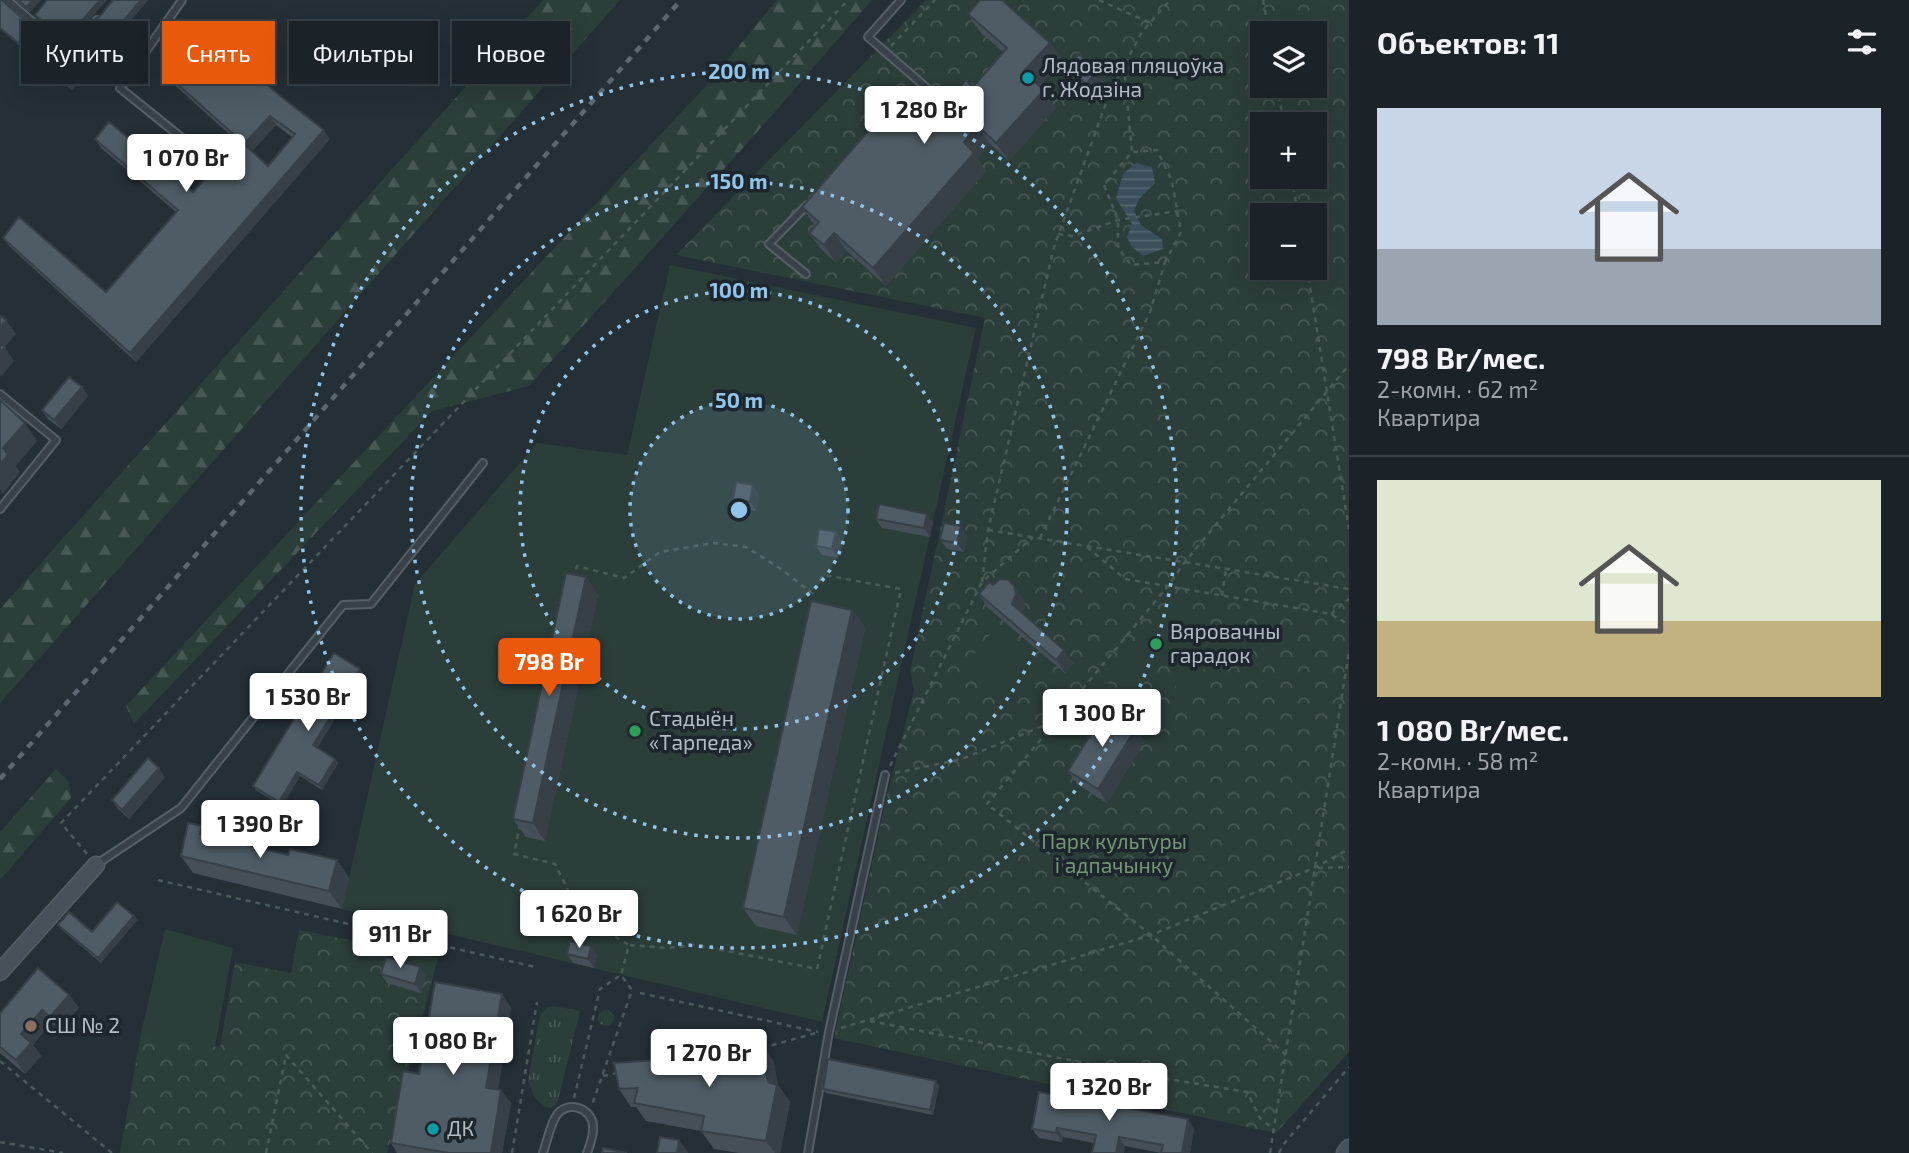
<!DOCTYPE html>
<html lang="ru">
<head>
<meta charset="utf-8">
<style>
  :root { --surface:#1b2328; --page:#282f34; --text:#f1f3f6; --muted:#a0a4a8; --line:#394045; --accent:#ea580c }
  body { margin:0; font-family:"Exo 2",sans-serif; background:var(--page); color:var(--text); height:100vh; display:flex; flex-direction:column; font-size:26px; white-space:nowrap }
  * { box-sizing:border-box; margin:0 }
  p { font-size:23px; color:var(--muted) }
  .icon { flex:none; width:38px; height:38px; fill:none; stroke:currentColor; stroke-width:2; stroke-linecap:round; stroke-linejoin:round }
  .map { position:relative; flex:1; overflow:hidden }
  .drawer { display:flex; flex-direction:column; background:var(--surface); width:560px }
  .drawer>* { flex:none }
  .hud { position:absolute; left:21px; top:21px; width:665px; height:63px; display:flex; gap:14px }
  .controls { position:absolute; left:1250px; top:21px; display:grid; gap:14px }
  .controls a { display:grid; place-items:center; width:77px; height:77px; border-radius:0px; background:var(--surface); box-shadow:0 7px 28px #0002,0 0 0 2px var(--line); font-size:35px }
  .price { position:absolute; translate:-50% -60px; padding:0 16px; border-radius:7px; background:#fff; color:#222; font-size:23px; line-height:46px; filter:drop-shadow(0 2px 4px #0008) }
  .price::after { content:''; position:absolute; left:50%; top:42px; width:21px; height:16px; margin-left:-10px; background:inherit; clip-path:polygon(0 0,100% 0,50% 100%) }
  .price.current { background:var(--accent); color:#fff }
  ul { padding:0; list-style:none }
  li { display:grid; align-content:center; gap:14px; height:371px; padding:0 28px }
  li+li { border-top:2px solid var(--line) }
  li span { display:grid; place-items:center; height:217px; border-radius:0px; color:#555 }
  li>.icon { margin-inline-start:auto }
  span .icon { width:126px; height:126px; fill:#fffc; stroke-width:1 }
  li b { font-size:30px }
  h2 { display:flex; justify-content:space-between; align-items:center; height:84px; padding:0 28px; font-size:30px }
  .tag { padding:0 24px; border-radius:0px; background:var(--surface); box-shadow:0 7px 28px #0002,0 0 0 2px var(--line); font-size:24px; line-height:63px }
  .tag.current { background:var(--accent); color:#fff }
  main { display:flex; flex:1; min-height:0 }
  .map>svg:first-child { display:block }
  .grass { fill:url(#grass-tufts) }
  .forest { fill:url(#forest-firs) }
  .park { fill:url(#park-crowns); fill-rule:evenodd }
  .pitch { fill:#2c3e3a }
  .water { fill:url(#water-rules) }
  .lines { fill:none; stroke-linecap:round; stroke-linejoin:round }
  .lane-casing { stroke:#555f65; stroke-width:10 }
  .secondary-casing { stroke:#555f65; stroke-width:19 }
  .path { stroke:#4a5b5a; stroke-width:2.5; stroke-dasharray:5 5; stroke-linecap:butt }
  .lane { stroke:#374147; stroke-width:6 }
  .secondary { stroke:#465159; stroke-width:16 }
  .rail { stroke:#5c6870; stroke-width:4.5; stroke-dasharray:7 7; stroke-linecap:butt }
  .wall { fill:#444f57; fill-rule:evenodd }
  .shaded-wall { fill:#374047 }
  .building { fill:#4f5c65; stroke:#374047; stroke-width:2; fill-rule:evenodd }
  .ring { fill:none; stroke:#90c4ea; stroke-width:3.5; stroke-dasharray:3.5 7 }
  .culture-dot { fill:#0f9aa8; stroke:#1c262c; stroke-width:2.5 }
  .leisure-dot { fill:#2e9e5b; stroke:#1c262c; stroke-width:2.5 }
  .education-dot { fill:#8d6e63; stroke:#1c262c; stroke-width:2.5 }
  .labels { text-anchor:middle; stroke-width:7; stroke-linejoin:round; paint-order:stroke }
  .poi-label { font-size:21px; fill:#b2bcc3; stroke:#1c262c; text-anchor:start }
  .park-label { font-size:21px; fill:#739675; stroke:#1c262c }
  .centre { fill:#90c4ea; stroke:#1c262c; stroke-width:3.5 }
  .ring-label { font-size:21px; text-anchor:middle; font-weight:bold; fill:#90c4ea; stroke:#1c262c; stroke-width:7; stroke-linejoin:round; paint-order:stroke }
</style>
</head>
<body>
<main>
<div class="map">
<svg width="1349" height="1153" viewBox="0 0 1349 1153">
  <defs>
    <pattern id="grass-tufts" width="24" height="20" patternUnits="userSpaceOnUse" patternTransform="scale(1.75)"><rect width="24" height="20" fill="#2c3e3a"/><path d="M3 7l-1-3M5 7V3M7 7l1-3M15 17l-1-3M17 17v-4M19 17l1-3" fill="none" stroke="#485855"/></pattern>
    <pattern id="forest-firs" width="22" height="20" patternUnits="userSpaceOnUse" patternTransform="scale(1.75)"><rect width="22" height="20" fill="#2c3e3a"/><path d="M5 1l3.5 6h-7zM16 11l3.5 6h-7z" fill="#485855"/></pattern>
    <pattern id="park-crowns" width="20" height="18" patternUnits="userSpaceOnUse" patternTransform="scale(1.75)"><rect width="20" height="18" fill="#2c3e3a"/><path d="M2 6a3 3 0 1 1 6 0M12 15a3 3 0 1 1 6 0" fill="none" stroke="#485855"/></pattern>
    <pattern id="water-rules" width="6" height="5" patternUnits="userSpaceOnUse" patternTransform="scale(1.75)"><rect width="6" height="5" fill="#3a4e5b"/><path d="M0 2.5h6" fill="none" stroke="#546671"/></pattern>
  </defs>
  <rect width="100%" height="100%" fill="#242f36"/>
  <!-- grass -->
  <path class="grass" d="M 554,1006 L 580,1011 L 557,1104 L 551,1108 L 545,1107 L 535,1098 L 528,1081 L 540,1014 L 546,1008 Z
    M598 1018a8 8 0 1 1 16 0a8 8 0 1 1-16 0Z"/>
  <!-- forest -->
  <path class="forest" d="M 543,0 L 620,0 L 0,703 L 0,609 Z
    M 777,0 L 872,0 L 758,131 L 529,386 L 432,411 L 134,724 L 126,706 L 705,87 Z
    M 56,769 L 69,782 L 71,798 L 0,880 L 0,832 Z"/>
  <!-- park -->
  <path class="park" d="M 926,0 L 1349,0 L 1349,1052 L 1276,1133 L 834,1038 L 885,804 L 914,690 L 910,671 L 985,318 L 676,255 ZM 1262,33 L 1314,33 L 1314,86 L 1262,86 ZM 1262,124 L 1314,124 L 1314,177 L 1262,177 ZM 1262,215 L 1314,215 L 1314,268 L 1262,268 Z
    M 299,930 L 438,958 L 387,1153 L 120,1153 L 141,1033 L 220,1047 L 235,962 L 291,973 Z"/>
  <!-- pitch -->
  <path class="pitch" d="M 670,265 L 976,328 L 822,1022 L 342,909 L 415,584 L 537,443 L 627,455 Z
    M 1173,598 L 1199,619 L 1136,692 L 1113,669 Z
    M 998,625 L 1039,661 L 1006,702 L 964,667 Z
    M 1202,653 L 1206,696 L 1177,699 L 1173,655 Z
    M 1103,678 L 1123,697 L 1104,717 L 1086,699 Z
    M 165,929 L 233,948 L 215,1047 L 141,1033 Z"/>
  <!-- water -->
  <path class="water" d="M 1136,163 L 1152,167 L 1155,183 L 1139,199 L 1134,211 L 1141,225 L 1162,239 L 1163,249 L 1143,256 L 1132,247 L 1127,237 L 1132,224 L 1116,198 L 1123,174 Z"/>
  <g class="lines">
    <!-- lane casing -->
    <g class="lane-casing">
      <path id="lane" d="M 7,0 L 69,53 L 97,20
        M 182,0 L 120,88 L 197,150
        M 901,0 L 868,37 L 950,108 L 961,97
        M 908,102 L 924,86
        M 806,274 L 769,244 L 807,205
        M 0,394 L 56,440 L 0,509
        M 97,864 L 181,808 L 343,605 L 371,604 L 483,463
        M 543,1153 C 547,1141 550,1126 556,1116 C 566,1100 592,1107 593,1126 C 594,1135 590,1145 587,1153
        M 808,1153 L 829,1032 L 885,775"/>
    </g>
    <!-- secondary casing -->
    <g class="secondary-casing">
      <path id="secondary" d="M 0,972 L 96,865
        M 1345,1153 L 1349,1148"/>
    </g>
    <!-- path -->
    <path class="path" d="M 1099,0 L 1150,23
      M 1263,0 L 1269,33
      M 891,46 L 935,0
      M 1124,66 L 1132,152 L 1104,185 L 1118,220 L 1118,248 L 1131,265 L 1165,262 L 1181,232 L 1172,181 L 1157,150 L 1132,152
      M 1277,86 L 1284,124
      M 1292,177 L 1298,215
      M 1058,234 L 1073,236 L 1118,220 L 1177,211
      M 1307,268 L 1349,529
      M 988,530 L 1349,589
      M 1040,538 L 1150,312 L 1165,262
      M 1087,547 L 1125,579 L 1331,614 L 1349,625
      M 574,579 L 577,566 L 624,578 L 660,552 L 713,543 L 746,547 L 781,569 L 813,594 L 823,575 L 901,589 L 817,969 L 697,945 L 667,948 L 629,945 L 621,975
      M 982,582 L 988,530 L 1054,247 L 1110,92 L 1142,32 L 1170,0
      M 1222,596 L 1226,569
      M 1331,614 L 1349,599
      M 890,766 L 982,582 L 1033,537
      M 895,773 L 962,759 L 1055,721
      M 520,824 L 514,854 L 555,864 L 574,902 L 589,921 L 629,945
      M 87,854 L 61,823 L 848,0
      M 1318,868 L 1349,867
      M 158,880 L 535,967
      M 640,993 L 818,1032
      M 870,1021 L 1162,1078 L 1247,1092 L 1260,1118 L 1274,1130
      M 841,1028 L 1151,935 L 1314,868 L 1349,849
      M 762,1048 L 816,1033
      M 1286,1055 L 1151,935 L 987,804 L 1168,586 L 1184,563 L 1349,365
      M 0,1061 L 112,1153
      M 682,1062 L 717,1056
      M 603,1076 L 617,1073
      M 574,1098 L 600,989 L 621,975 L 632,990 L 592,1105
      M 0,1142 L 63,1153
      M 266,1153 L 286,1055 L 372,1153
      M 512,1153 L 537,1002
      M 1270,1153 L 1349,651
      M 1279,1153 L 1283,1145 L 1349,1067"/>
    <!-- lane -->
    <use href="#lane" class="lane"/>
    <!-- secondary -->
    <use href="#secondary" class="secondary"/>
    <!-- rail -->
    <path class="rail" d="M 0,779 L 681,0"/>
  </g>
  <!-- wall -->
  <path class="wall" d="M 0,0 L 65,54 L 70,52 L 113,0 L 148,0 L 72,90 L 0,29 Z
    M 15,0 L 41,0 L 30,12 Z
    M 47,0 L 68,45 L 38,19 L 35,15 Z
    M 968,14 L 1050,43 L 1062,60 L 1039,86 L 1044,90 L 1056,108 L 1009,161 L 990,144 L 977,158 L 986,171 L 886,286 L 847,251 L 836,263 L 822,250 L 809,233 L 815,226 L 802,207 L 951,130 L 964,115 L 951,97 L 973,87 L 1003,52 L 980,32 Z
    M 1067,68 L 1105,80 L 1093,93 L 1074,77 Z
    M 164,72 L 330,139 L 136,362 L 10,247 L 3,238 L 106,292 L 176,212 L 101,148 L 95,139 L 193,192 L 238,142 L 170,81 ZM 276,125 L 292,137 L 268,166 L 252,151 Z
    M 82,387 L 88,396 L 61,429 L 48,419 L 42,410 Z
    M 753,485 L 759,494 L 756,511 L 739,508 L 733,499 Z
    M 927,514 L 933,523 L 930,537 L 882,528 L 876,519 Z
    M 836,532 L 842,541 L 839,558 L 822,555 L 816,546 Z
    M 967,535 L 964,552 L 947,549 L 940,540 Z
    M 586,577 L 598,595 L 545,841 L 526,837 L 513,819 Z
    M 979,594 L 1024,599 L 1025,607 L 1022,613 L 1074,663 L 1065,673 L 988,608 Z
    M 852,610 L 865,628 L 797,935 L 756,926 L 743,908 Z
    M 360,669 L 363,673 L 317,748 L 335,759 L 338,763 L 322,790 L 300,776 L 282,806 L 257,791 L 253,786 Z
    M 1145,741 L 1107,803 L 1077,784 L 1068,771 Z
    M 165,777 L 129,819 L 118,809 L 112,800 Z
    M 202,826 L 209,836 L 288,855 L 337,860 L 349,878 L 342,909 L 193,873 L 181,856 Z
    M 134,916 L 137,920 L 101,963 L 61,929 L 58,925 L 92,932 Z
    M 591,946 L 597,955 L 594,968 L 573,963 L 567,954 Z
    M 420,967 L 426,976 L 421,993 L 387,983 L 381,974 Z
    M 69,995 L 79,1008 L 60,1030 L 51,1023 L 33,1045 L 41,1056 L 25,1074 L 0,1053 L 0,1013 Z
    M 511,1007 L 498,1089 L 511,1103 L 502,1153 L 397,1153 L 391,1143 L 419,1074 Z
    M 682,1058 L 689,1069 L 773,1060 L 778,1085 L 790,1102 L 780,1153 L 739,1153 L 714,1149 L 701,1131 L 646,1121 L 636,1107 L 631,1107 L 619,1089 Z
    M 939,1085 L 933,1115 L 826,1093 L 823,1089 Z
    M 1039,1092 L 1194,1129 L 1190,1153 L 1161,1153 L 1125,1146 L 1094,1143 L 1063,1137 L 1062,1142 L 1039,1138 L 1032,1129 Z"/>
  <!-- shaded-wall -->
  <path class="shaded-wall" d="M 33,0 L 41,0 L 30,12 L 26,7 Z
    M 100,0 L 107,0 L 68,45 L 65,40 Z
    M 141,0 L 148,0 L 72,90 L 69,85 Z
    M 1050,43 L 1062,60 L 1036,90 L 1023,72 Z
    M 1098,71 L 1105,80 L 1093,93 L 1086,84 Z
    M 1044,90 L 1056,108 L 1009,161 L 996,143 Z
    M 270,116 L 276,125 L 250,153 L 244,144 Z
    M 978,126 L 990,144 L 977,158 L 986,171 L 886,286 L 873,268 L 964,142 Z
    M 324,130 L 330,139 L 136,362 L 130,353 Z
    M 834,233 L 847,251 L 836,263 L 824,245 Z
    M 6,320 L 16,334 L 2,350 L 0,348 L 0,328 Z
    M 5,347 L 14,361 L 1,377 L 0,375 L 0,353 Z
    M 82,387 L 88,396 L 61,429 L 54,420 Z
    M 25,423 L 37,441 L 16,466 L 20,472 L 3,494 L 0,489 L 0,464 L 3,448 Z
    M 753,485 L 759,494 L 756,511 L 750,502 Z
    M 927,514 L 933,523 L 930,537 L 924,528 Z
    M 961,526 L 967,535 L 964,552 L 957,543 Z
    M 836,532 L 842,541 L 839,558 L 832,549 Z
    M 586,577 L 598,595 L 545,841 L 533,823 Z
    M 1014,586 L 1024,599 L 1025,607 L 1021,617 L 1012,604 Z
    M 852,610 L 865,628 L 797,935 L 784,917 Z
    M 1064,650 L 1074,663 L 1065,673 L 1056,660 Z
    M 360,669 L 363,673 L 316,750 L 313,745 Z
    M 1136,728 L 1145,741 L 1107,803 L 1098,789 Z
    M 335,759 L 338,763 L 322,790 L 319,785 Z
    M 159,768 L 165,777 L 129,819 L 122,810 Z
    M 297,772 L 300,776 L 282,806 L 279,802 Z
    M 202,826 L 215,844 L 200,834 Z
    M 337,860 L 349,878 L 342,909 L 329,891 Z
    M 134,916 L 137,920 L 101,963 L 98,958 Z
    M 591,946 L 597,955 L 594,968 L 588,959 Z
    M 420,967 L 426,976 L 421,993 L 415,984 Z
    M 502,994 L 511,1007 L 496,1101 L 486,1088 Z
    M 69,995 L 79,1008 L 60,1030 L 50,1017 Z
    M 42,1010 L 51,1023 L 33,1045 L 41,1056 L 25,1074 L 16,1060 L 21,1034 Z
    M 761,1042 L 773,1060 L 778,1085 L 790,1102 L 780,1153 L 775,1153 L 766,1141 L 768,1082 Z
    M 682,1058 L 694,1076 L 684,1071 Z
    M 936,1081 L 939,1085 L 933,1115 L 930,1110 Z
    M 501,1090 L 511,1103 L 502,1153 L 491,1153 Z
    M 1188,1119 L 1194,1129 L 1190,1153 L 1182,1153 Z
    M 1057,1128 L 1063,1137 L 1062,1142 L 1056,1133 Z
    M 1119,1137 L 1125,1146 L 1124,1153 L 1116,1153 Z
    M 679,1140 L 688,1152 L 688,1153 L 677,1153 Z"/>
  <!-- building -->
  <path class="building" d="M 0,0 L 2,0 L 24,20 L 65,54 L 70,52 L 113,0 L 141,0 L 69,85 L 0,28 Z
    M 18,0 L 33,0 L 26,7 Z
    M 47,0 L 100,0 L 65,40 L 35,15 Z
    M 980,0 L 1002,0 L 1050,43 L 1023,72 L 1044,90 L 996,143 L 978,126 L 964,142 L 974,153 L 873,268 L 834,233 L 824,245 L 809,233 L 819,222 L 802,207 L 903,91 L 951,130 L 967,112 L 951,97 L 966,80 L 973,87 L 1007,48 L 968,14 Z
    M 201,31 L 225,49 L 284,99 L 324,130 L 130,353 L 3,238 L 19,217 L 106,292 L 178,210 L 95,139 L 109,122 L 193,192 L 240,140 L 164,72 ZM 270,116 L 295,134 L 268,166 L 244,144 Z
    M 1079,54 L 1098,71 L 1086,84 L 1067,68 Z
    M 0,315 L 6,320 L 0,328 Z
    M 0,343 L 5,347 L 0,353 Z
    M 69,377 L 82,387 L 54,420 L 42,410 Z
    M 0,400 L 25,423 L 3,448 L 8,455 L 0,464 Z
    M 736,482 L 753,485 L 750,502 L 733,499 Z
    M 879,504 L 927,514 L 924,528 L 876,519 Z
    M 944,523 L 961,526 L 957,543 L 940,540 Z
    M 819,529 L 836,532 L 832,549 L 816,546 Z
    M 566,573 L 586,577 L 533,823 L 513,819 Z
    M 1000,579 L 1009,580 L 1014,586 L 1016,594 L 1012,604 L 1064,650 L 1056,660 L 979,594 L 989,582 L 993,585 Z
    M 811,601 L 852,610 L 784,917 L 743,908 Z
    M 334,653 L 360,669 L 313,745 L 335,759 L 319,785 L 297,772 L 279,802 L 253,786 Z
    M 1106,710 L 1136,728 L 1098,789 L 1068,771 Z
    M 148,758 L 159,768 L 122,810 L 112,800 Z
    M 188,823 L 202,826 L 200,834 L 288,855 L 290,849 L 337,860 L 329,891 L 181,856 Z
    M 117,902 L 134,916 L 98,958 L 58,925 L 69,912 L 92,932 Z
    M 570,941 L 591,946 L 588,959 L 567,954 Z
    M 386,957 L 420,967 L 415,984 L 381,974 Z
    M 38,968 L 69,995 L 50,1017 L 42,1010 L 21,1034 L 31,1043 L 16,1060 L 0,1047 L 0,1013 Z
    M 435,982 L 502,994 L 486,1088 L 501,1090 L 491,1153 L 449,1153 L 391,1143 L 403,1071 L 419,1074 Z
    M 761,1042 L 768,1082 L 777,1085 L 766,1141 L 701,1131 L 704,1116 L 634,1103 L 638,1088 L 619,1089 L 614,1063 L 682,1058 L 684,1071 L 715,1061 L 713,1047 Z
    M 828,1059 L 936,1081 L 930,1110 L 823,1089 Z
    M 1039,1092 L 1188,1119 L 1182,1153 L 1161,1153 L 1163,1145 L 1119,1137 L 1116,1153 L 1092,1153 L 1096,1135 L 1057,1128 L 1056,1133 L 1032,1129 Z
    M 660,1137 L 679,1140 L 677,1153 L 657,1153 Z
    M 603,1148 L 627,1153 L 602,1153 Z"/>
  <!-- distance rings -->
  <circle cx="739" cy="510" r="109" fill="#90c4ea" fill-opacity=".12"/>
  <g class="ring">
    <circle cx="739" cy="510" r="109"/>
    <circle cx="739" cy="510" r="219"/>
    <circle cx="739" cy="510" r="328"/>
    <circle cx="739" cy="510" r="438"/>
  </g>
  <!-- markers -->
  <g class="culture-dot">
    <circle cx="1028" cy="78" r="7"/>
    <circle cx="433" cy="1129" r="7"/>
  </g>
  <g class="leisure-dot">
    <circle cx="1156" cy="644" r="7"/>
    <circle cx="635" cy="731" r="7"/>
  </g>
  <circle class="education-dot" cx="31" cy="1026" r="7"/>
  <g class="labels">
    <!-- poi labels -->
    <g class="poi-label">
      <text x="1042" y="73">Лядовая пляцоўка<tspan x="1042" dy="24">г. Жодзіна</tspan></text>
      <text x="1170" y="639">Вяровачны<tspan x="1170" dy="24">гарадок</tspan></text>
      <text x="649" y="726">Стадыён<tspan x="649" dy="24">«Тарпеда»</tspan></text>
      <text x="45" y="1033">СШ № 2</text>
      <text x="447" y="1136">ДК</text>
    </g>
    <!-- park labels -->
    <g class="park-label">
      <text x="1114" y="849">Парк культуры<tspan x="1114" dy="24">і адпачынку</tspan></text>
    </g>
  </g>
  <circle cx="739" cy="510" r="10" class="centre"/>
  <g class="ring-label">
    <text x="739" y="79">200 m</text>
    <text x="739" y="189">150 m</text>
    <text x="739" y="298">100 m</text>
    <text x="739" y="408">50 m</text>
  </g>
</svg>
<div class="controls">
<a><svg class="icon" aria-label="layers" viewBox="0 0 24 24"><path d="M12 4l9 5-9 5-9-5zM3 14l9 5 9-5"/></svg></a>
<a>+</a>
<a>−</a>
</div>
<b class="price" style="left:924px;top:146px">1 280 Br</b>
<b class="price" style="left:186px;top:194px">1 070 Br</b>
<b class="price current" style="left:549px;top:698px">798 Br</b>
<b class="price" style="left:308px;top:733px">1 530 Br</b>
<b class="price" style="left:1102px;top:749px">1 300 Br</b>
<b class="price" style="left:260px;top:860px">1 390 Br</b>
<b class="price" style="left:579px;top:950px">1 620 Br</b>
<b class="price" style="left:400px;top:970px">911 Br</b>
<b class="price" style="left:453px;top:1077px">1 080 Br</b>
<b class="price" style="left:709px;top:1089px">1 270 Br</b>
<b class="price" style="left:1109px;top:1123px">1 320 Br</b>
<div class="hud">
<a class="tag">Купить</a>
<a class="tag current">Снять</a>
<a class="tag">Фильтры</a>
<a class="tag">Новое</a>
</div>
</div>
<section class="drawer">
<h2>Объектов: 11<svg class="icon" aria-label="filters" viewBox="0 0 24 24"><path d="M4 7h16M4 17h16"/><circle cx="9" cy="7" r="2"/><circle cx="15" cy="17" r="2"/></svg></h2>
<ul>
<li><span style="background:linear-gradient(#c9d6e8 65%,#9aa5b1 0)"><svg class="icon" aria-label="home" viewBox="0 0 24 24"><path d="M3 11l9-7 9 7M6 9v11h12V9"/></svg></span><div><b>798 Br/мес.</b><p>2-комн. · 62 m²</p><p>Квартира</p></div></li>
<li><span style="background:linear-gradient(#dfe7d0 65%,#c2b280 0)"><svg class="icon" aria-label="home" viewBox="0 0 24 24"><path d="M3 11l9-7 9 7M6 9v11h12V9"/></svg></span><div><b>1 080 Br/мес.</b><p>2-комн. · 58 m²</p><p>Квартира</p></div></li>
</ul>
</section>
</main>
</body>
</html>
